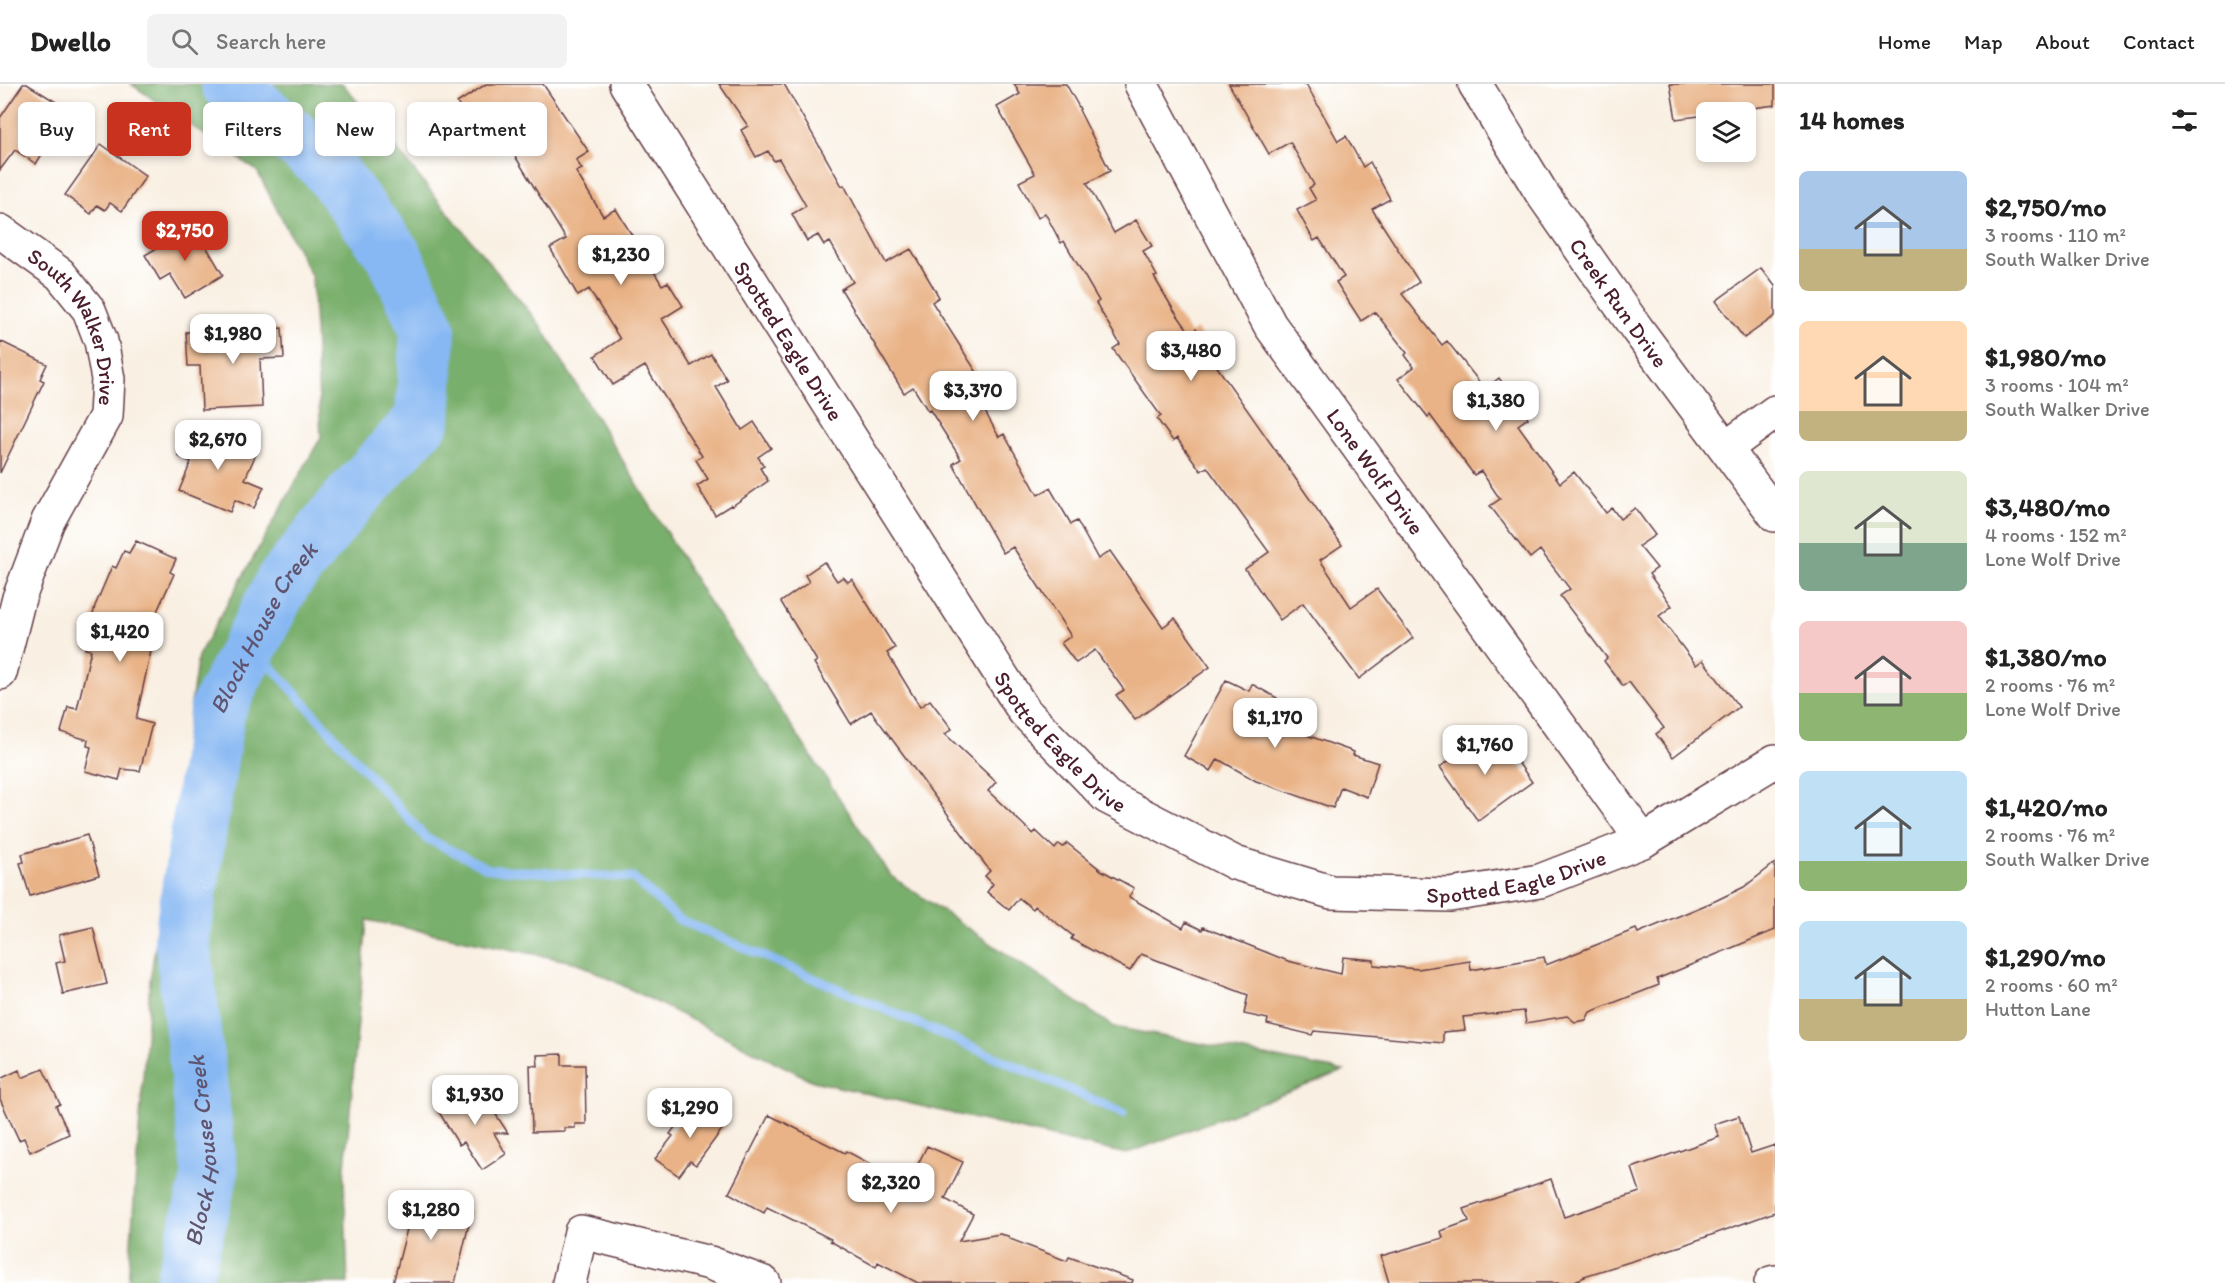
<!DOCTYPE html>
<html lang="en">
<head>
<meta charset="utf-8">
<style>
  :root { --surface:#fff; --page:#f2f2f2; --text:#222; --muted:#767676; --line:#e0e0e0; --accent:#c8321e }
  body { margin:0; font-family:Itim,sans-serif; background:var(--page); color:var(--text); height:100vh; display:flex; flex-direction:column; font-size:22px; white-space:nowrap }
  * { box-sizing:border-box; margin:0 }
  p { font-size:20px; color:var(--muted) }
  .icon { flex:none; width:33px; height:33px; fill:none; stroke:currentColor; stroke-width:2; stroke-linecap:round; stroke-linejoin:round }
  .map { position:relative; flex:1; overflow:hidden }
  .panel { display:flex; flex-direction:column; background:var(--surface); width:450px }
  .panel>* { flex:none }
  .hud { position:absolute; left:18px; top:18px; width:570px; height:54px; display:flex; gap:12px }
  .buttons { position:absolute; left:1696px; top:18px; display:grid; gap:12px }
  .buttons a { display:grid; place-items:center; width:60px; height:60px; border-radius:9px; background:var(--surface); box-shadow:0 3px 9px #0003; font-size:30px }
  .price { position:absolute; translate:-50% -51px; padding:0 14px; border-radius:12px; background:#fff; color:#222; font-size:20px; line-height:39px; filter:drop-shadow(0 2px 3px #0008) }
  .price::after { content:''; position:absolute; left:50%; top:36px; width:18px; height:14px; margin-left:-9px; background:inherit; clip-path:polygon(0 0,100% 0,50% 100%) }
  .price.on { background:var(--accent); color:#fff }
  ul { padding:0; list-style:none }
  li { display:flex; align-items:center; gap:18px; height:150px; padding:0 24px }
  li span { display:grid; place-items:center; flex:none; width:168px; height:120px; border-radius:9px; color:#555 }
  li>.icon { margin-inline-start:auto }
  span .icon { width:72px; height:72px; fill:#fffc; stroke-width:1 }
  li b { font-size:26px }
  h2 { display:flex; justify-content:space-between; align-items:center; height:72px; padding:0 24px; font-size:26px }
  .chip { padding:0 21px; border-radius:9px; background:var(--surface); box-shadow:0 3px 9px #0003; font-size:21px; line-height:54px }
  .chip.on { background:var(--accent); color:#fff }
  header { display:flex; align-items:center; gap:36px; box-sizing:border-box; height:84px; padding:0 30px; background:var(--surface); border-bottom:2px solid var(--line) }
  header strong { font-size:28px }
  nav { display:flex; gap:33px; margin-inline-start:auto; font-size:21px }
  .search { width:420px; height:54px; background:var(--page); display:flex; align-items:center; gap:15px; box-sizing:border-box; padding:0 21px; border-radius:9px; color:var(--muted); font-size:22px }
  main { display:flex; flex:1; min-height:0 }
  .map>svg:first-child { display:block }
  .forest { fill:#79af6c; stroke:#62674c; stroke-width:1.5 }
  .lines { fill:none; stroke-linecap:round; stroke-linejoin:round }
  .stream { stroke:#87b8f3; stroke-width:9 }
  .river { stroke:#87b8f3; stroke-width:56 }
  .building { fill:#e9b387 }
  .minor-casing { stroke:#643e47; stroke-width:36 }
  .minor { stroke:#fff; stroke-width:33 }
  .labels { text-anchor:middle; stroke-width:6; stroke-linejoin:round; paint-order:stroke }
  .street-label { font-size:22px; fill:#4a1f2b; stroke:#fff }
  .water-label { font-size:24px; font-style:italic; fill:#5f5571; stroke:#fff }
</style>
</head>
<body>
<header>
<strong>Dwello</strong>
<div class="search"><svg class="icon" aria-label="search" viewBox="0 0 24 24"><circle cx="10" cy="10" r="6"/><path d="M15 15l6 6"/></svg>Search here</div>
<nav><a>Home</a><a>Map</a><a>About</a><a>Contact</a></nav>
</header>
<main>
<div class="map">
<svg width="1775" height="1199" viewBox="0 0 1775 1199">
  <rect width="100%" height="100%" fill="#fff"/>
  <filter id="ink" filterUnits="userSpaceOnUse"><feTurbulence type="fractalNoise" baseFrequency=".0167" numOctaves="2"/><feDisplacementMap in="SourceGraphic" scale="12" xChannelSelector="R" yChannelSelector="G"/><feConvolveMatrix kernelMatrix="1 2 1 2 8 2 1 2 1" color-interpolation-filters="sRGB"/></filter>
  <filter id="wash" filterUnits="userSpaceOnUse"><feTurbulence type="fractalNoise" baseFrequency=".008" numOctaves="4" result="noise"/><feDisplacementMap in="SourceGraphic" scale="24" xChannelSelector="R" yChannelSelector="G"/><feGaussianBlur stdDeviation="1.35" result="paint"/><feColorMatrix in="noise" values="0 0 0 0 0 0 0 0 0 0 0 0 0 0 0 0 0 1.4 0 .05"/><feComposite in="paint" operator="in"/></filter>
  <g filter="url(#wash)">
    <rect width="100%" height="100%" fill="#f9f0e3"/>
    <!-- forest -->
    <path class="forest" d="M 131,0 L 343,0 L 541,242 L 705,512 L 891,792 L 1114,943 L 1344,987 L 1126,1070 L 813,997 L 578,879 L 367,836 L 344,1095 L 348,1199 L 128,1199 L 150,897 L 198,572 L 321,353 L 312,193 L 257,87 Z"/>
    <g class="lines">
      <!-- stream -->
      <path class="stream" d="M 251,560 L 426,754 L 489,785 L 633,794 L 678,835 L 1123,1029"/>
      <!-- river -->
      <path class="river" id="s1" d="M 183,1199 L 210,1091 L 182,853 L 218,624 L 283,498 L 351,414 L 423,335 L 428,246 L 395,173 L 326,81 L 229,0"/>
    </g>
    <g id="blocks">
      <!-- building -->
      <path class="building" d="M 23,0 L 27,0 L 69,26 L 36,80 L 15,66 L 0,86 L 0,34 Z
        M 486,0 L 543,0 L 589,68 L 576,76 L 582,85 L 576,88 L 603,132 L 616,125 L 662,201 L 668,198 L 683,222 L 662,235 L 691,282 L 711,270 L 727,296 L 716,303 L 742,346 L 754,338 L 771,364 L 758,373 L 764,382 L 760,384 L 768,397 L 732,422 L 731,421 L 715,431 L 697,402 L 708,395 L 696,376 L 702,372 L 645,282 L 613,301 L 595,272 L 620,255 L 589,205 L 578,212 L 550,164 L 566,155 L 499,46 L 482,57 L 457,19 Z
        M 719,0 L 784,0 L 842,102 L 844,101 L 886,179 L 911,165 L 939,213 L 932,218 L 988,306 L 977,313 L 999,353 L 1004,350 L 1038,411 L 1050,404 L 1071,440 L 1077,437 L 1098,475 L 1110,467 L 1163,543 L 1175,534 L 1210,583 L 1135,636 L 1116,611 L 1124,606 L 1095,566 L 1076,579 L 1061,559 L 1071,552 L 1013,463 L 1003,469 L 953,380 L 961,375 L 930,326 L 928,327 L 913,303 L 904,309 L 841,205 L 853,198 L 830,158 L 824,161 L 818,151 L 807,157 L 792,130 L 806,122 L 779,75 L 774,77 L 768,67 L 756,73 L 741,46 L 748,42 Z
        M 1014,0 L 1066,0 L 1080,25 L 1079,26 L 1110,87 L 1087,99 L 1114,149 L 1136,136 L 1152,162 L 1143,167 L 1157,192 L 1154,193 L 1173,225 L 1190,249 L 1196,245 L 1212,267 L 1208,270 L 1342,461 L 1320,476 L 1351,523 L 1377,505 L 1413,554 L 1359,595 L 1303,519 L 1280,536 L 1245,485 L 1269,468 L 1207,383 L 1201,387 L 1177,354 L 1173,357 L 1157,335 L 1161,332 L 1113,265 L 1120,260 L 1096,219 L 1099,217 L 1064,157 L 1061,159 L 1045,129 L 1038,134 L 1019,98 L 1035,90 L 997,23 L 1020,10 Z
        M 1229,0 L 1306,0 L 1338,57 L 1346,52 L 1363,83 L 1370,78 L 1390,115 L 1372,125 L 1419,198 L 1402,210 L 1442,261 L 1447,257 L 1485,305 L 1499,294 L 1528,334 L 1518,341 L 1560,399 L 1574,388 L 1606,429 L 1612,424 L 1620,435 L 1635,424 L 1655,451 L 1639,462 L 1657,484 L 1649,490 L 1672,522 L 1659,532 L 1696,581 L 1703,576 L 1739,623 L 1673,673 L 1656,650 L 1664,644 L 1629,598 L 1623,602 L 1604,577 L 1607,574 L 1560,512 L 1570,505 L 1540,466 L 1530,474 L 1490,422 L 1500,415 L 1481,387 L 1474,391 L 1430,331 L 1428,333 L 1398,295 L 1414,283 L 1405,271 L 1407,269 L 1375,228 L 1361,237 L 1336,198 L 1344,193 L 1319,154 L 1314,157 L 1297,126 L 1316,116 L 1309,104 L 1314,101 L 1290,58 L 1269,70 Z
        M 1670,0 L 1775,0 L 1775,21 L 1721,28 L 1707,28 L 1707,31 L 1676,35 Z
        M 101,60 L 146,92 L 122,127 L 110,119 L 105,126 L 97,121 L 91,130 L 65,111 Z
        M 194,142 L 223,191 L 185,214 L 170,190 L 160,196 L 145,171 Z
        M 1761,184 L 1775,202 L 1775,232 L 1744,254 L 1716,217 Z
        M 282,244 L 284,274 L 260,275 L 262,323 L 202,326 L 200,282 L 188,282 L 186,248 Z
        M 0,257 L 47,280 L 40,295 L 44,297 L 0,389 Z
        M 191,342 L 256,370 L 245,395 L 264,403 L 254,424 L 235,416 L 230,428 L 179,407 L 191,378 L 178,372 Z
        M 136,457 L 176,475 L 170,488 L 174,490 L 144,556 L 153,558 L 136,635 L 152,640 L 140,687 L 122,685 L 119,696 L 85,687 L 91,663 L 87,662 L 88,656 L 61,648 L 68,623 L 77,625 L 91,566 L 85,565 L 95,522 L 112,482 L 116,484 L 124,467 L 129,469 Z
        M 824,478 L 837,497 L 843,493 L 848,498 L 852,495 L 895,564 L 887,569 L 920,623 L 930,616 L 952,645 L 945,650 L 996,698 L 988,707 L 1033,750 L 1036,747 L 1055,765 L 1059,760 L 1063,763 L 1067,759 L 1101,786 L 1134,804 L 1129,813 L 1183,844 L 1186,838 L 1202,846 L 1203,843 L 1288,877 L 1341,890 L 1343,873 L 1374,876 L 1374,881 L 1418,885 L 1470,877 L 1471,886 L 1544,873 L 1546,881 L 1636,845 L 1638,849 L 1715,817 L 1744,803 L 1775,779 L 1775,846 L 1657,895 L 1659,901 L 1590,928 L 1586,936 L 1575,938 L 1567,932 L 1526,939 L 1524,927 L 1463,933 L 1465,946 L 1443,948 L 1443,959 L 1314,947 L 1312,951 L 1267,940 L 1268,935 L 1244,930 L 1248,911 L 1141,870 L 1130,887 L 1071,855 L 1073,852 L 1035,822 L 1033,825 L 1019,814 L 1009,826 L 987,808 L 993,800 L 985,792 L 990,787 L 871,627 L 851,640 L 814,579 L 817,577 L 781,518 L 809,498 L 805,491 Z
        M 1226,596 L 1249,607 L 1252,600 L 1277,614 L 1270,626 L 1288,635 L 1284,643 L 1354,668 L 1353,671 L 1378,679 L 1367,713 L 1341,703 L 1333,724 L 1256,697 L 1218,675 L 1211,687 L 1184,672 Z
        M 1489,648 L 1505,670 L 1510,667 L 1532,698 L 1478,737 L 1440,683 Z
        M 87,751 L 99,791 L 30,812 L 20,779 L 24,778 L 22,770 Z
        M 93,843 L 107,900 L 63,910 L 56,879 L 65,877 L 59,851 Z
        M 562,970 L 562,981 L 585,981 L 586,1040 L 575,1040 L 575,1044 L 564,1044 L 565,1047 L 532,1048 L 530,981 L 538,982 L 537,971 Z
        M 43,985 L 60,1020 L 56,1022 L 69,1050 L 30,1068 L 24,1054 L 19,1056 L 0,1015 L 0,995 L 19,986 L 22,994 Z
        M 476,1000 L 508,1049 L 494,1049 L 506,1070 L 482,1086 L 464,1058 L 459,1061 L 437,1025 Z
        M 694,1017 L 726,1040 L 696,1081 L 690,1077 L 679,1092 L 655,1075 L 673,1052 L 670,1050 Z
        M 769,1031 L 845,1069 L 846,1067 L 908,1100 L 927,1062 L 963,1078 L 945,1115 L 973,1130 L 959,1157 L 1000,1150 L 1008,1152 L 1010,1155 L 1067,1177 L 1069,1173 L 1133,1196 L 1132,1199 L 918,1199 L 878,1178 L 876,1183 L 830,1157 L 831,1155 L 767,1123 L 764,1129 L 729,1109 Z
        M 1739,1032 L 1751,1069 L 1775,1061 L 1775,1128 L 1681,1162 L 1584,1192 L 1585,1193 L 1569,1199 L 1389,1199 L 1381,1172 L 1443,1154 L 1441,1147 L 1469,1137 L 1464,1125 L 1551,1095 L 1564,1133 L 1640,1108 L 1632,1084 L 1719,1053 L 1714,1040 Z
        M 404,1111 L 472,1127 L 455,1199 L 393,1199 L 407,1145 L 396,1142 Z"/>
    </g>
  </g>
  <g filter="url(#ink)">
    <use href="#blocks" fill-opacity="0" stroke="#643e47" stroke-width="1.5"/>
    <g class="lines">
      <!-- minor casing -->
      <g class="minor-casing">
        <g id="minor">
          <path id="s2" d="M 626,0 L 1024,627 L 1107,713 L 1235,779 L 1331,808 L 1450,811 L 1540,797 L 1643,757 L 1775,677"/>
          <path id="s3" d="M 1141,0 L 1270,241 L 1643,757"/>
          <path id="s4" d="M 1475,0 L 1541,108 L 1637,245 L 1775,431"/>
          <path id="s5" d="M 0,147 L 60,190 L 89,226 L 101,257 L 108,295 L 106,332 L 48,437 L 19,514 L 0,589"/>
          <path d="M 1726,364 L 1775,328"/>
          <path d="M 569,1199 L 581,1148 L 710,1179 L 764,1199"/>
          <path d="M 1771,1199 L 1775,1198"/>
        </g>
      </g>
      <!-- minor -->
      <use href="#minor" class="minor"/>
    </g>
  </g>
  <g class="labels">
    <!-- street labels -->
    <g class="street-label">
      <text dy="8" stroke="none"><textPath href="#s4" startOffset="262">Creek Run Drive</textPath></text>
      <text dy="8" stroke="none"><textPath href="#s5" startOffset="128">South Walker Drive</textPath></text>
      <text dy="8" stroke="none"><textPath href="#s2" startOffset="304">Spotted Eagle Drive</textPath></text>
      <text dy="8" stroke="none"><textPath href="#s3" startOffset="454">Lone Wolf Drive</textPath></text>
      <text dy="8" stroke="none"><textPath href="#s2" startOffset="790">Spotted Eagle Drive</textPath></text>
      <text dy="8" stroke="none"><textPath href="#s2" startOffset="1294">Spotted Eagle Drive</textPath></text>
    </g>
    <!-- water labels -->
    <g class="water-label">
      <text dy="8" stroke="none"><textPath href="#s1" startOffset="675">Block House Creek</textPath></text>
      <text dy="8" stroke="none"><textPath href="#s1" startOffset="135">Block House Creek</textPath></text>
    </g>
  </g>
</svg>
<div class="buttons">
<a><svg class="icon" aria-label="layers" viewBox="0 0 24 24"><path d="M12 4l9 5-9 5-9-5zM3 14l9 5 9-5"/></svg></a>
</div>
<b class="price on" style="left:185px;top:178px">$2,750</b>
<b class="price" style="left:621px;top:202px">$1,230</b>
<b class="price" style="left:233px;top:281px">$1,980</b>
<b class="price" style="left:1191px;top:298px">$3,480</b>
<b class="price" style="left:973px;top:338px">$3,370</b>
<b class="price" style="left:1496px;top:348px">$1,380</b>
<b class="price" style="left:218px;top:387px">$2,670</b>
<b class="price" style="left:120px;top:579px">$1,420</b>
<b class="price" style="left:1275px;top:665px">$1,170</b>
<b class="price" style="left:1485px;top:692px">$1,760</b>
<b class="price" style="left:475px;top:1042px">$1,930</b>
<b class="price" style="left:690px;top:1055px">$1,290</b>
<b class="price" style="left:891px;top:1130px">$2,320</b>
<b class="price" style="left:431px;top:1157px">$1,280</b>
<div class="hud">
<a class="chip">Buy</a>
<a class="chip on">Rent</a>
<a class="chip">Filters</a>
<a class="chip">New</a>
<a class="chip">Apartment</a>
</div>
</div>
<section class="panel">
<h2>14 homes<svg class="icon" aria-label="filters" viewBox="0 0 24 24"><path d="M4 7h16M4 17h16"/><circle cx="9" cy="7" r="2"/><circle cx="15" cy="17" r="2"/></svg></h2>
<ul>
<li><span style="background:linear-gradient(#a9c7e8 65%,#c2b280 0)"><svg class="icon" aria-label="home" viewBox="0 0 24 24"><path d="M3 11l9-7 9 7M6 9v11h12V9"/></svg></span><div><b>$2,750/mo</b><p>3 rooms · 110 m²</p><p>South Walker Drive</p></div></li>
<li><span style="background:linear-gradient(#ffd9b3 75%,#c2b280 0)"><svg class="icon" aria-label="home" viewBox="0 0 24 24"><path d="M3 11l9-7 9 7M6 9v11h12V9"/></svg></span><div><b>$1,980/mo</b><p>3 rooms · 104 m²</p><p>South Walker Drive</p></div></li>
<li><span style="background:linear-gradient(#dfe7d0 60%,#7fa58c 0)"><svg class="icon" aria-label="home" viewBox="0 0 24 24"><path d="M3 11l9-7 9 7M6 9v11h12V9"/></svg></span><div><b>$3,480/mo</b><p>4 rooms · 152 m²</p><p>Lone Wolf Drive</p></div></li>
<li><span style="background:linear-gradient(#f6c9c9 60%,#8fb573 0)"><svg class="icon" aria-label="home" viewBox="0 0 24 24"><path d="M3 11l9-7 9 7M6 9v11h12V9"/></svg></span><div><b>$1,380/mo</b><p>2 rooms · 76 m²</p><p>Lone Wolf Drive</p></div></li>
<li><span style="background:linear-gradient(#bfe0f5 75%,#8fb573 0)"><svg class="icon" aria-label="home" viewBox="0 0 24 24"><path d="M3 11l9-7 9 7M6 9v11h12V9"/></svg></span><div><b>$1,420/mo</b><p>2 rooms · 76 m²</p><p>South Walker Drive</p></div></li>
<li><span style="background:linear-gradient(#bfe0f5 65%,#c2b280 0)"><svg class="icon" aria-label="home" viewBox="0 0 24 24"><path d="M3 11l9-7 9 7M6 9v11h12V9"/></svg></span><div><b>$1,290/mo</b><p>2 rooms · 60 m²</p><p>Hutton Lane</p></div></li>
</ul>
</section>
</main>
</body>
</html>
